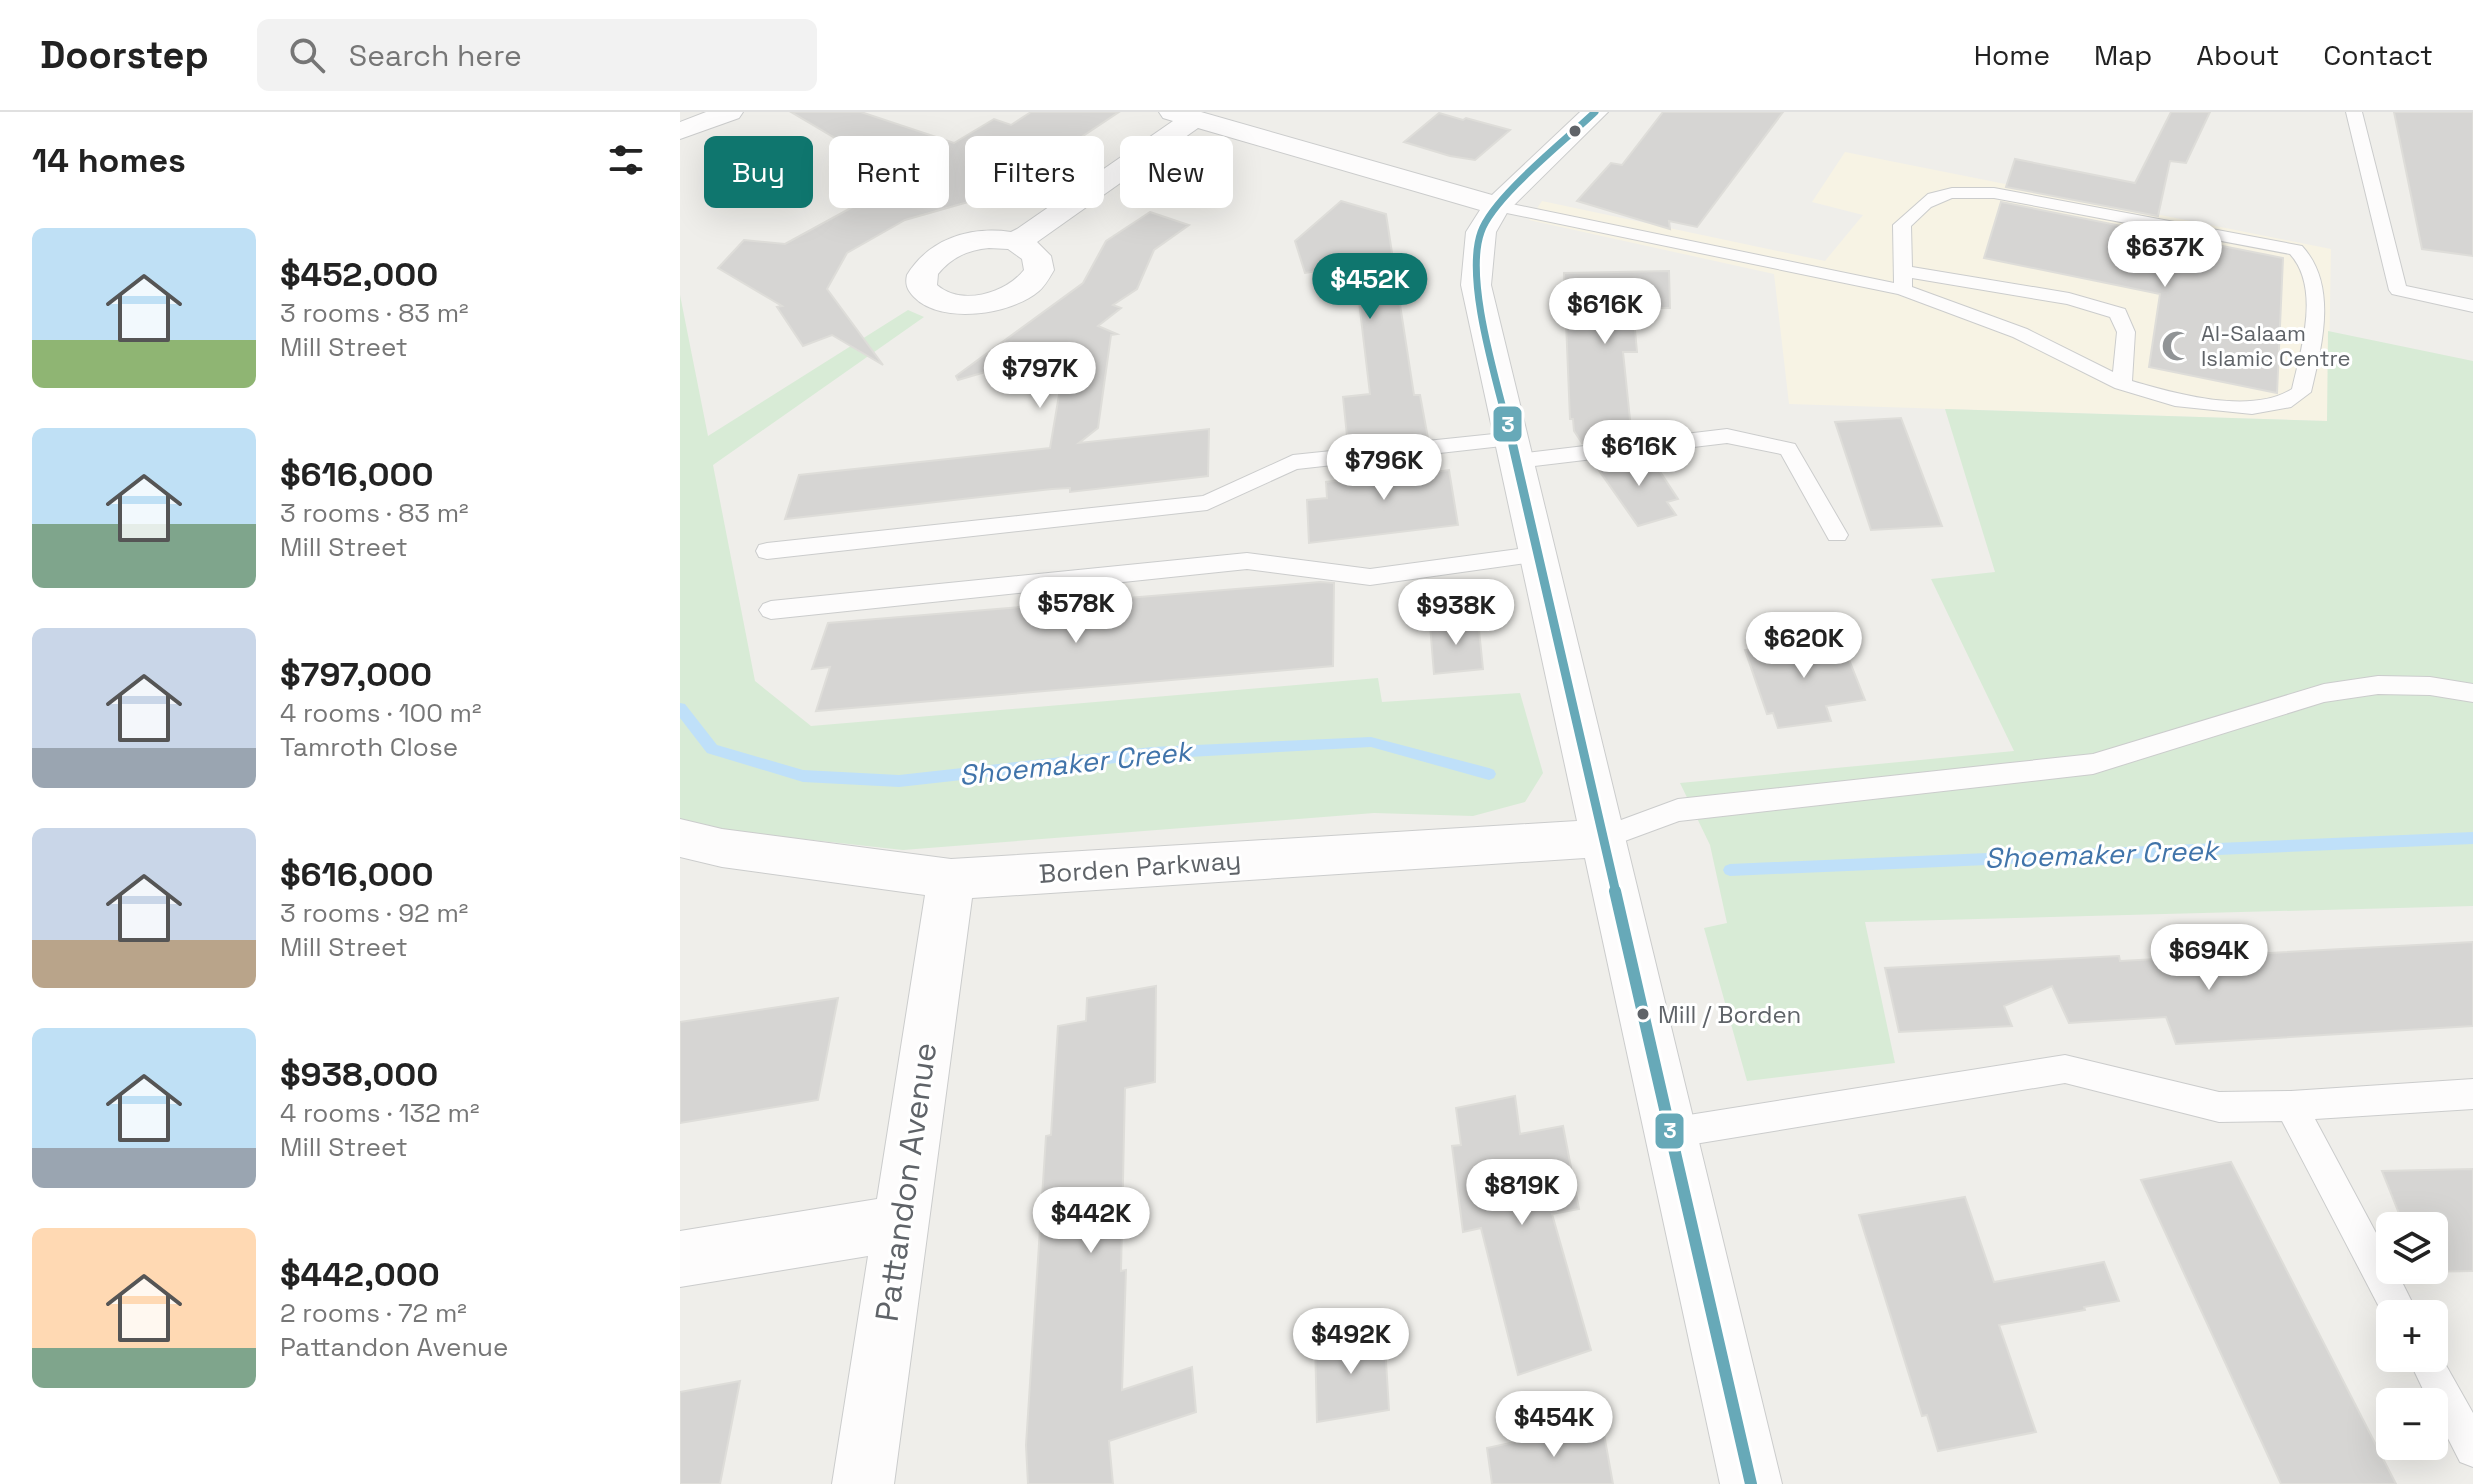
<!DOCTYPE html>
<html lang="en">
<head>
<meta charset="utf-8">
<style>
  :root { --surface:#fff; --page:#f2f2f2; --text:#222; --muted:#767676; --line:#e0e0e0; --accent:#0f766e }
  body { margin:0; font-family:"Space Grotesk",sans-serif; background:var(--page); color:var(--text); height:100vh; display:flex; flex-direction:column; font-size:30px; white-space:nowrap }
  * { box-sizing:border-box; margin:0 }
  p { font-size:26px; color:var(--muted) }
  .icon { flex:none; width:44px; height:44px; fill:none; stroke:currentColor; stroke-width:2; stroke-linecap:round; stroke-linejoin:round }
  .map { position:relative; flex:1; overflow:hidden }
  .drawer { display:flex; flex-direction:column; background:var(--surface); width:680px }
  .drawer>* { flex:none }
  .top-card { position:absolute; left:24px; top:24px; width:760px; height:72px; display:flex; gap:16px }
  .tools { position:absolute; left:1696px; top:1100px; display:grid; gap:16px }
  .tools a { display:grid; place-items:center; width:72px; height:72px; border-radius:12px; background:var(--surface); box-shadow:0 8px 32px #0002; font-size:40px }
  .price { position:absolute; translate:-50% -68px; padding:0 18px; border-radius:28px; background:#fff; color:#222; font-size:26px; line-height:52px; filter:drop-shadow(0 2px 4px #0008) }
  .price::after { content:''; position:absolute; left:50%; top:48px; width:24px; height:18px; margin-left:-12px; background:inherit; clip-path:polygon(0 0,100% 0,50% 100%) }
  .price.on { background:var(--accent); color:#fff }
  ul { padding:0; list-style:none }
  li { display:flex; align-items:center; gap:24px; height:200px; padding:0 32px }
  li span { display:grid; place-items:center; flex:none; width:224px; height:160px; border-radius:12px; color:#555 }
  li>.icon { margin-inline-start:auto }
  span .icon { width:96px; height:96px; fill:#fffc; stroke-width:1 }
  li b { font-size:34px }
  h2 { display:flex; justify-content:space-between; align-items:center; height:96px; padding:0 32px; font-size:34px }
  .tag { padding:0 28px; border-radius:12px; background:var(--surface); box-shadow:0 8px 32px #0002; font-size:28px; line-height:72px }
  .tag.on { background:var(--accent); color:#fff }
  header { display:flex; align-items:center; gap:48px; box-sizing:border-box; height:112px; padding:0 40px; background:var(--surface); border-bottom:2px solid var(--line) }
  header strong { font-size:38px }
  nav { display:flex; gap:44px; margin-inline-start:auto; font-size:28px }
  .search { width:560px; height:72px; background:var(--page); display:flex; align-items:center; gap:20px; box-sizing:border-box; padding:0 28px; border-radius:12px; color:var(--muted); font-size:30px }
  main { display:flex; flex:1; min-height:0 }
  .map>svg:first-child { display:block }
  .commercial { fill:#f7f3e4 }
  .green { fill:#d8ebd6 }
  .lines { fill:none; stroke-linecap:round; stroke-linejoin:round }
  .stream { fill:#bfe0f9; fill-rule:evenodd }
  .building { fill:#d6d5d3; stroke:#deddd9; stroke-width:2 }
  .lane-casing { stroke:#cbcccc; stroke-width:2 }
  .street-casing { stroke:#cbcccc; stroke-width:2 }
  .lane { fill:#fdfcfc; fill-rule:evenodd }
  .street { fill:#fdfcfc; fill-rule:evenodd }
  .bus-1-far2-casing { stroke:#fff; stroke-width:11 }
  .bus-1-far1-casing { stroke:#fff; stroke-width:14 }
  .bus-1-casing { stroke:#fff; stroke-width:18 }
  .bus-1-far2 { stroke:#67a9b8; stroke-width:7 }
  .bus-1-far1 { stroke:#67a9b8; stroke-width:9 }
  .bus-1 { stroke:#67a9b8; stroke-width:12 }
  .bus-dot { fill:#5f6368; stroke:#fff; stroke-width:3 }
  .labels { text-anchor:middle; stroke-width:6; stroke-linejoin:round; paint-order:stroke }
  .far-poi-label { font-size:22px; fill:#5f6368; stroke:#fff; text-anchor:start }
  .bus-label { font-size:24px; fill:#5f6368; stroke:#fff; text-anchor:start }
  .street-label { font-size:26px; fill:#5f6368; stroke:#fff }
  .water-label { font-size:28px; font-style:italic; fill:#4174aa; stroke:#fff }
  .near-street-label { font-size:32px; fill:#5f6368; stroke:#fff }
  .line-badge { stroke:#fff; stroke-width:3 }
  .badge-label { font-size:22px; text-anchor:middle; font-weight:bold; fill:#fff }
</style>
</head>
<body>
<header>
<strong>Doorstep</strong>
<div class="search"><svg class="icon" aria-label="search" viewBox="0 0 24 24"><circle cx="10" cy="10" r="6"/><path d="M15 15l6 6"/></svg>Search here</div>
<nav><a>Home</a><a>Map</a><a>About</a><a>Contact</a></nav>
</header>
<main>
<section class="drawer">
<h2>14 homes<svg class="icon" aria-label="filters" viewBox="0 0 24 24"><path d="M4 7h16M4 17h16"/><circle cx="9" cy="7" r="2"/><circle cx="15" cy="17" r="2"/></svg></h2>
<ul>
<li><span style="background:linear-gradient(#bfe0f5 70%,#8fb573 0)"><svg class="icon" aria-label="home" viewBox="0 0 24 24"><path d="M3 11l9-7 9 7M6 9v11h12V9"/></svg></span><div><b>$452,000</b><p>3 rooms · 83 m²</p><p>Mill Street</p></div></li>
<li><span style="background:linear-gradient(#bfe0f5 60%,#7fa58c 0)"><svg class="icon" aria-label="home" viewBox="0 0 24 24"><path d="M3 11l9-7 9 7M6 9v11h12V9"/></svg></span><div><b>$616,000</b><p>3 rooms · 83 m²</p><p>Mill Street</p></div></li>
<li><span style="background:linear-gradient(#c9d6e8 75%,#9aa5b1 0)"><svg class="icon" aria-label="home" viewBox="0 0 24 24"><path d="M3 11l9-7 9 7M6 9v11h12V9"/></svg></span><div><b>$797,000</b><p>4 rooms · 100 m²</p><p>Tamroth Close</p></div></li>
<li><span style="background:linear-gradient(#c9d6e8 70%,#b9a48a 0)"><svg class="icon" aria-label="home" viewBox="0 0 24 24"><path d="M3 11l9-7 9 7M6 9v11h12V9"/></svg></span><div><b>$616,000</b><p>3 rooms · 92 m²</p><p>Mill Street</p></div></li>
<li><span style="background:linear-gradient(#bfe0f5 75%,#9aa5b1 0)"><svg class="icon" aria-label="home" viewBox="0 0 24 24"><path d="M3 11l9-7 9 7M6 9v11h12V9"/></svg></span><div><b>$938,000</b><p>4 rooms · 132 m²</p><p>Mill Street</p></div></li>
<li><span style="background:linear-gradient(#ffd9b3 75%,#7fa58c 0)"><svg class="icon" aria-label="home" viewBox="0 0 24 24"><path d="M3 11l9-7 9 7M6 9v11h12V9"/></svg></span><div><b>$442,000</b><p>2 rooms · 72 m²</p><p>Pattandon Avenue</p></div></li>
</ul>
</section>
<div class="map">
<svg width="1793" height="1372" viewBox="0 0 1793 1372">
  <rect width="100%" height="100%" fill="#efeeea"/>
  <!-- commercial -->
  <path class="commercial" d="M 1165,40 L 1651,137 L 1648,309 L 1109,292 L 1094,162 L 849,108 L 862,89 L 1145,149 L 1183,103 L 1132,90 Z"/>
  <!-- green -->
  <path class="green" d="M 0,183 L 28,324 L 228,198 L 244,205 L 33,353 L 75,569 L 131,614 L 698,566 L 702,590 L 840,581 L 863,661 L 845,690 L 793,704 L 694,701 L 223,738 L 15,715 L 0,711 Z
    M 1648,219 L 1793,249 L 1793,794 L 1185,810 L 1215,951 L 1067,969 L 1024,816 L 1047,811 L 1030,733 L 1000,671 L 1334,639 L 1251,467 L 1315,460 L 1265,297 L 1647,309 Z"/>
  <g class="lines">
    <!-- stream -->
    <path class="stream" d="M 0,591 L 5,592 L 37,633 L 123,658 L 219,663 L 472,635 L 691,625 L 809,656 L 814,658 L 816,662 L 814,666 L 809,668 L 691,635 L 472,647 L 219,675 L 123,670 L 27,641 L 0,606 Z
      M 1793,720 L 1793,732 L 1050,764 L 1045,762 L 1043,758 L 1045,754 L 1050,752 Z"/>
  </g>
  <!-- building -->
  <path class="building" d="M 111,0 L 181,0 L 274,31 L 314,7 L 331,13 L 351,0 L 439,0 L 316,82 L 225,108 L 167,141 L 147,177 L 203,253 L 152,223 L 123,234 L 97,195 L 102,194 L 38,156 L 64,128 L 105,132 L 224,67 Z
    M 983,0 L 1103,0 L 1017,115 L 989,109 L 990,117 L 897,89 L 931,51 L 942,53 Z
    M 1491,0 L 1530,0 L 1506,51 L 1490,49 L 1478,104 L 1326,75 L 1335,47 L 1455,71 Z
    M 1714,0 L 1793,0 L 1793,144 L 1742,137 Z
    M 759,1 L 783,8 L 786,6 L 830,18 L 795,48 L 770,44 L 724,30 Z
    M 661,89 L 706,102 L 734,283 L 740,283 L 748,326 L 668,334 L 663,285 L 690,282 L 677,173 L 655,175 L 653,157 L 625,161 L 615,129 Z
    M 1321,90 L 1603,146 L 1597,281 L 1469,255 L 1480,182 L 1304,146 Z
    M 470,100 L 509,113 L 474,138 L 457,177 L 433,193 L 441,196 L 418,214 L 437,222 L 431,223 L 418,316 L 399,331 L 529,317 L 528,364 L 390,380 L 390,376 L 372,377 L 105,407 L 119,363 L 370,336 L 387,236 L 278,268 L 276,264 L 403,171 L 426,129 Z
    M 989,159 L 990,196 L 953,196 L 957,240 L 943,240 L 951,317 L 956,325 L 902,331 L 894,319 L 893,307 L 890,307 L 884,161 Z
    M 1221,306 L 1262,414 L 1191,418 L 1155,310 Z
    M 969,343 L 998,387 L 987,390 L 996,403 L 958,414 L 913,350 Z
    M 751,345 L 753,360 L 769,358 L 778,413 L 629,431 L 627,388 L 647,386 L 646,370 L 672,367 L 671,354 Z
    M 640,470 L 654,471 L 653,554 L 136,599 L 150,555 L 132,557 L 148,511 Z
    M 798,508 L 803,557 L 754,562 L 750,513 Z
    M 1160,525 L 1185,588 L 1146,594 L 1151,609 L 1098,616 L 1093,601 L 1087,602 L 1065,538 Z
    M 1793,830 L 1793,914 L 1496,932 L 1486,905 L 1389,911 L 1372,874 L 1324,894 L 1332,914 L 1219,920 L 1205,856 L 1439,844 L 1440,849 Z
    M 476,874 L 475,970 L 445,976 L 441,1159 L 446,1158 L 442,1278 L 512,1255 L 516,1300 L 429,1329 L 433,1372 L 348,1372 L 346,1333 L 366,1024 L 371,1023 L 378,914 L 406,909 L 407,886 Z
    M 158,886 L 138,988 L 0,1011 L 0,910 Z
    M 835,984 L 840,1022 L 883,1014 L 899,1097 L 872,1102 L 911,1238 L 838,1263 L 801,1116 L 783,1120 L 772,1034 L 781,1033 L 776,996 Z
    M 1551,1050 L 1716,1372 L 1601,1372 L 1461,1068 Z
    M 1793,1057 L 1793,1159 L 1743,1160 L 1742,1158 L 1754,1158 L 1754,1114 L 1724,1114 L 1702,1059 Z
    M 1285,1085 L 1314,1170 L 1424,1150 L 1439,1189 L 1404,1195 L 1405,1198 L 1319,1213 L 1356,1320 L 1258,1339 L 1247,1303 L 1242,1304 L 1179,1103 Z
    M 704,1217 L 709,1298 L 637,1310 L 635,1228 Z
    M 60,1269 L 40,1372 L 0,1372 L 0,1280 Z
    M 922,1311 L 933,1372 L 812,1372 L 807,1336 Z"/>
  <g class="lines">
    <!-- lane casing -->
    <g class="lane-casing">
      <path id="lane" d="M 1666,0 L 1682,0 L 1726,174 L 1793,188 L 1793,200 L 1712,182 L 1709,178 Z
        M 1272,76 L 1314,76 L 1622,134 C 1658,173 1642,233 1631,280 L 1611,295 L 1572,302 L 1495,294 L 1435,276 L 1333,225 L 1218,182 L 817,99 L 809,94 L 817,89 L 1214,171 L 1213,113 L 1248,82 ZM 1272,86 L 1314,86 L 1610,142 C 1641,176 1621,238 1612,277 C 1571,303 1496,282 1452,269 L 1455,220 L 1445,197 L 1389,181 L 1232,155 L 1231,114 L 1251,95 ZM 1232,166 L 1387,192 L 1430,205 L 1437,220 L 1433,260 L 1347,217 L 1232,175 Z
        M 1047,317 L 1115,332 L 1168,423 L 1165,428 L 1149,428 L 1101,342 L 1047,331 L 838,356 L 828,349 L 838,342 Z
        M 833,320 L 843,327 L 840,332 L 617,357 L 527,398 L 87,447 L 79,445 L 76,439 L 79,433 L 87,431 L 523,384 L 613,343 Z
        M 860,434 L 868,436 L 871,442 L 868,448 L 690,473 L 567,457 L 91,507 L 83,504 L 79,498 L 83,492 L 91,489 L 567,441 L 690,457 Z
        M 1698,564 L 1750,565 L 1793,572 L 1793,590 L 1750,583 L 1698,582 L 1644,590 L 1413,662 L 999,709 L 923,737 L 914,734 L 910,726 L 914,718 L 998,687 L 1413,642 L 1644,572 Z
        M 1385,943 L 1539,980 L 1611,979 L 1793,967 L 1793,997 L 1635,1007 L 1710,1147 L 1710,1158 L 1716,1158 L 1738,1202 L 1710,1202 L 1709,1214 L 1602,1009 L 1539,1010 L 1385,971 L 990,1036 L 979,1032 L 974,1021 L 979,1010 L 990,1006 Z
        M 1754,1232 L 1793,1301 L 1793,1355 L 1780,1350 L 1754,1299 L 1754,1290 L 1749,1290 L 1728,1246 L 1754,1246 Z"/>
    </g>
    <!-- street casing -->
    <g class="street-casing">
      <path id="street" d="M 26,0 L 63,0 L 59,6 L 0,27 L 0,10 Z
        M 479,0 L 521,0 L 812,83 L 900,0 L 928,0 L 828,99 L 816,120 L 811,173 L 1102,1372 L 1040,1372 L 905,746 L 292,786 L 214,1372 L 152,1372 L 188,1144 L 0,1175 L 0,1119 L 197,1087 L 245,783 L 42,755 L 0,745 L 0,707 L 42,717 L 271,747 L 897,709 L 781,173 L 786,120 L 800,98 L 518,16 L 357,130 L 371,144 L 374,158 C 370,165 365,174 359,179 C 331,203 261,213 234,185 C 227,178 225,172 227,163 C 249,127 290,114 331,120 L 337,117 L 493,9 L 483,6 ZM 309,136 L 328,137 L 342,147 L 344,158 C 325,182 281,194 257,173 L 258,162 C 272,145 288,138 309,136 Z"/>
    </g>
    <!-- lane -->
    <use href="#lane" class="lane"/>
    <!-- street -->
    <use href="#street" class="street"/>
    <!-- bus-1-far2 casing -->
    <g class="bus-1-far2-casing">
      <path id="bus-1-far2" d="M 833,336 C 821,282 783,170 801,120 C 813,85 887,27 915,0"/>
    </g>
    <!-- bus-1-far1 casing -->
    <g class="bus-1-far1-casing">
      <path id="bus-1-far1" d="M 833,334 L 936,781"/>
    </g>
    <!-- bus-1 casing -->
    <g class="bus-1-casing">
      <path id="bus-1" d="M 935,779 L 1071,1372"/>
    </g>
    <!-- bus-1-far2 -->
    <use href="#bus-1-far2" class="bus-1-far2"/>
    <!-- bus-1-far1 -->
    <use href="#bus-1-far1" class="bus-1-far1"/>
    <!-- bus-1 -->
    <use href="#bus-1" class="bus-1"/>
  </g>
  <!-- icons -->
  <defs>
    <g id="mosque-bare" transform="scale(2.4)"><path d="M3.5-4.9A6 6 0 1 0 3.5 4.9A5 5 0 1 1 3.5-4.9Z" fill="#919496" stroke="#fff" stroke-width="2.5" paint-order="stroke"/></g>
  </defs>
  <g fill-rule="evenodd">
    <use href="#mosque-bare" x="1497" y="234"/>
  </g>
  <!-- markers -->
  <g class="bus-dot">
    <circle cx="895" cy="19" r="7"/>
    <circle cx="963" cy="902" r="7"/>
  </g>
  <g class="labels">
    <!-- far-poi labels -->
    <g class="far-poi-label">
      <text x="1521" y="229">Al-Salaam<tspan x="1521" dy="25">Islamic Centre</tspan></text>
    </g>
    <!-- bus labels -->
    <g class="bus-label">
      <text x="978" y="911">Mill / Borden</text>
    </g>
    <!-- street labels -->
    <g class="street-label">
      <text transform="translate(460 755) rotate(-4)" y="9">Borden Parkway</text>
    </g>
    <!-- water labels -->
    <g class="water-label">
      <text transform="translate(395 651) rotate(-6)" y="10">Shoemaker Creek</text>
      <text transform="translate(1421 742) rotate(-2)" y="10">Shoemaker Creek</text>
    </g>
    <!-- near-street labels -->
    <g class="near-street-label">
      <text transform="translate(226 1070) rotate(-82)" y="11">Pattandon Avenue</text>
    </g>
  </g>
  <g class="line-badge">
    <rect x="812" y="293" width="31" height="38" rx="8" fill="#67a9b8"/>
    <rect x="974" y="1000" width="31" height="38" rx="8" fill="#67a9b8"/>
  </g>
  <g class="badge-label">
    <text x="828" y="320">3</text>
    <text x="990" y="1026">3</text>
  </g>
</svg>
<div class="tools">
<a><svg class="icon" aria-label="layers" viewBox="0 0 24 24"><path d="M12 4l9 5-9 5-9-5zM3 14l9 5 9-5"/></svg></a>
<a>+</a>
<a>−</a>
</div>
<b class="price" style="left:1485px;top:177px">$637K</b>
<b class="price on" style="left:690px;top:209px">$452K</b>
<b class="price" style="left:925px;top:234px">$616K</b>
<b class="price" style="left:360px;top:298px">$797K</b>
<b class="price" style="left:959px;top:376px">$616K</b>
<b class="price" style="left:704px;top:390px">$796K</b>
<b class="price" style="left:396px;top:533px">$578K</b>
<b class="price" style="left:776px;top:535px">$938K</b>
<b class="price" style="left:1124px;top:568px">$620K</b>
<b class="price" style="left:1529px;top:880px">$694K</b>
<b class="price" style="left:842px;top:1115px">$819K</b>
<b class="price" style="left:411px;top:1143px">$442K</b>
<b class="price" style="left:671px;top:1264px">$492K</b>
<b class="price" style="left:874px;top:1347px">$454K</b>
<div class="top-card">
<a class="tag on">Buy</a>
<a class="tag">Rent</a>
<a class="tag">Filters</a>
<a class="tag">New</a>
</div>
</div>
</main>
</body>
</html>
